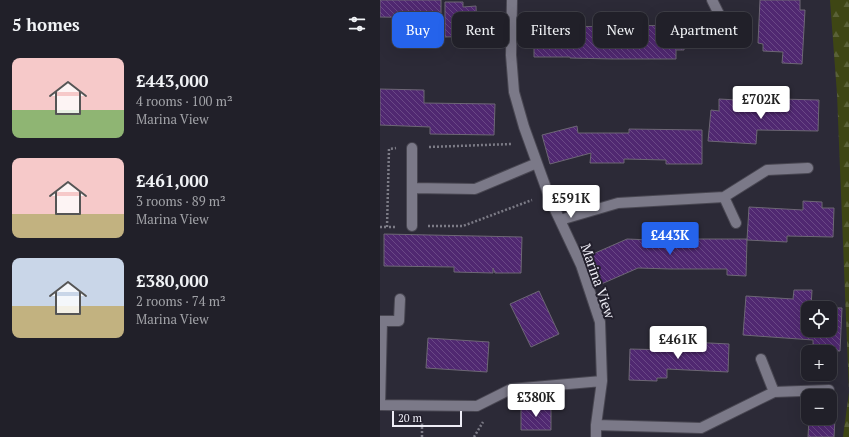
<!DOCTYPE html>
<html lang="en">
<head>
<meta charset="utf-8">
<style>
  :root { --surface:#212029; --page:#2d2d35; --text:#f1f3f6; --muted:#a2a3a8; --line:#3e3e46; --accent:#2563eb }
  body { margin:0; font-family:"PT Serif",serif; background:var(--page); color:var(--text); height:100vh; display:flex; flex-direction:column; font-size:15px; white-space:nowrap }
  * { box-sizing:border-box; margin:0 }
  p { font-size:13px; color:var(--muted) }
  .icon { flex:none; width:22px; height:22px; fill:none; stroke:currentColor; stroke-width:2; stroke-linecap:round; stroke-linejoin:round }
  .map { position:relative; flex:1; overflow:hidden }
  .side { display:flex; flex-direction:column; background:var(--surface); width:380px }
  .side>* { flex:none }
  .guide { position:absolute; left:12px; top:12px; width:380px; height:36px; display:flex; gap:8px }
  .fabs { position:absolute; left:421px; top:301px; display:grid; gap:8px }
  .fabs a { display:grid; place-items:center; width:36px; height:36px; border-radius:8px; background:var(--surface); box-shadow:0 4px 16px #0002,0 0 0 1px var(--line); font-size:20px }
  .scale { position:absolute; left:12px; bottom:10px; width:70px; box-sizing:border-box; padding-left:4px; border:2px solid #eeedf6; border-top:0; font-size:11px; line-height:14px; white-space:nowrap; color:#eeedf6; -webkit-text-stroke:3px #23202d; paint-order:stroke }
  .price { position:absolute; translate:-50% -34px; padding:0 9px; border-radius:4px; background:#fff; color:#222; font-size:13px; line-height:26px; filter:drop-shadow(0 1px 2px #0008) }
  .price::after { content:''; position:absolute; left:50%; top:24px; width:12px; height:9px; margin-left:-6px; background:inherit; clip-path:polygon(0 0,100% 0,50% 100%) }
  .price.current { background:var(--accent); color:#fff }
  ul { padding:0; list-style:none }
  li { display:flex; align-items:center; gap:12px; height:100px; padding:0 12px }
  li span { display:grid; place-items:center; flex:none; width:112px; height:80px; border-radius:8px; color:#555 }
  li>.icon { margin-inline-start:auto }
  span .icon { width:48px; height:48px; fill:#fffc; stroke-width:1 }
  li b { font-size:17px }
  h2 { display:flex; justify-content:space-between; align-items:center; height:48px; padding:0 12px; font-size:17px }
  .pill { padding:0 14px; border-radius:8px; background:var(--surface); box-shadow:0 4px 16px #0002,0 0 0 1px var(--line); font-size:14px; line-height:36px }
  .pill.current { background:var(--accent); color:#fff }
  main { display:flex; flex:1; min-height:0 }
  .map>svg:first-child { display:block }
  .forest { fill:url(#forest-firs) }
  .building { fill:url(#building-back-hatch); stroke:#6d6775; fill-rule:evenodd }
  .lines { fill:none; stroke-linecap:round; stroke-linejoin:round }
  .minor-casing { stroke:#494752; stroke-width:12 }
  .path { stroke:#7c7b86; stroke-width:2.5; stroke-dasharray:2 2; stroke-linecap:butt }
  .minor { stroke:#7b7988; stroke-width:10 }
  .labels { text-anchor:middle; stroke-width:4; stroke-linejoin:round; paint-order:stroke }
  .street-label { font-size:14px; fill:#eeedf6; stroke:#23202d }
</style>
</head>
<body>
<main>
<section class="side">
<h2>5 homes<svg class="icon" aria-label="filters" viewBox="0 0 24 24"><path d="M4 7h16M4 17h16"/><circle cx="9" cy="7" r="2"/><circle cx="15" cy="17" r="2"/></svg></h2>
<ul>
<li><span style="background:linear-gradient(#f6c9c9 65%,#8fb573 0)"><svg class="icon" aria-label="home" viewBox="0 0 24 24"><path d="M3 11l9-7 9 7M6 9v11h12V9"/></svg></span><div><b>£443,000</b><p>4 rooms · 100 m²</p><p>Marina View</p></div></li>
<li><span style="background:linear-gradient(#f6c9c9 70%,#c2b280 0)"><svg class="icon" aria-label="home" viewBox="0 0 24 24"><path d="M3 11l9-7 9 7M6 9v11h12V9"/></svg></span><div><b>£461,000</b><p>3 rooms · 89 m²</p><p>Marina View</p></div></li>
<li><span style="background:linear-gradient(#c9d6e8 60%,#c2b280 0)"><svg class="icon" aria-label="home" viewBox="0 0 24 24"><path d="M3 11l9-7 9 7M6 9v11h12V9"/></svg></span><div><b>£380,000</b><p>2 rooms · 74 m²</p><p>Marina View</p></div></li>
</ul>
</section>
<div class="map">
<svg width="469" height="437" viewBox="0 0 469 437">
  <defs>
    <pattern id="forest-firs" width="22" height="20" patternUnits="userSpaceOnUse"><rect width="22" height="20" fill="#3e4614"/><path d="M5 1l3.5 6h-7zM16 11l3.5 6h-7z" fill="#5a6137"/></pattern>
    <pattern id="building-back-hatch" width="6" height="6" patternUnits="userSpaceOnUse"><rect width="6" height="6" fill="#502871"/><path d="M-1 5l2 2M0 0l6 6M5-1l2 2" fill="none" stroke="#6a4886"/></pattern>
  </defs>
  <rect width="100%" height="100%" fill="#2c2a37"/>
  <!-- forest -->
  <path class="forest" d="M 450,0 L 469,0 L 469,437 L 463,437 L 469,392 L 457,94 Z"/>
  <!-- building -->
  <path class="building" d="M 0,0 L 61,0 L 61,18 L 0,17 Z
    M 380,0 L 420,0 L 420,10 L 425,10 L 422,64 L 402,63 L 403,52 L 383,51 L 383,44 L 378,43 Z
    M 65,2 L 83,2 L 83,7 L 96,6 L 97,36 L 65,37 Z
    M 154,23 L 186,23 L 186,26 L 232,27 L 232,25 L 305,26 L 304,50 L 296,50 L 296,59 L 232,59 L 190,58 L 190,57 L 154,57 Z
    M 0,89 L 44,90 L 44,103 L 115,104 L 114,135 L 50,134 L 50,127 L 0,125 Z
    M 339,99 L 358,100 L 358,109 L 401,110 L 401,99 L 439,100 L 438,131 L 377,130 L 376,144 L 328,141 L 331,110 L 339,111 Z
    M 197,126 L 198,133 L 249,133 L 249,129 L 322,130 L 322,164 L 286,164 L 286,160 L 244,159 L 244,163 L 210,163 L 211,153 L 170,164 L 162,135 Z
    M 423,201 L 442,202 L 442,208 L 454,208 L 453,237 L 407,236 L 407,242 L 367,240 L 369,207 L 423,210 Z
    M 4,234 L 142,237 L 141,273 L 115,273 L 113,268 L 113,273 L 74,272 L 74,267 L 4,266 Z
    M 271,236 L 291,236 L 290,239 L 367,239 L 366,276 L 347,275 L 347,269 L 290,269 L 258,268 L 219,285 L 206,257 L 247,239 L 271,240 Z
    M 414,290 L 432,290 L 431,307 L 462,308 L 460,351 L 433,350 L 433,340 L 363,335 L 366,296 L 413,299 ZM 428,308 L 450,308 L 450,330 L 428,330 Z
    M 159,291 L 179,334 L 151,347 L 130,304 Z
    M 48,338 L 109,342 L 107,372 L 46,368 Z
    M 291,341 L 349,344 L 348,372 L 287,369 L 287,378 L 277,378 L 277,381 L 249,380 L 250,349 L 291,350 Z
    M 171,405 L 171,430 L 141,430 L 141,406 Z
    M 429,418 L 455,418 L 454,437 L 428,437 Z"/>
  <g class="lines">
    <!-- minor casing -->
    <g class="minor-casing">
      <path id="minor" d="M 132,0 L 131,55 L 134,92 L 144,127 L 170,199 L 201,265 L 220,322 L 222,381 L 216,425 L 216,437
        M 332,0 L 344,24
        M 32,148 L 32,226
        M 32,188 L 95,189 L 157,163
        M 344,197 L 356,223
        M 180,220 L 238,203 L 344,197 L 387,170 L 428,168
        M 0,321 L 19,321 L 20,299
        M 2,321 L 0,405 L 97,406 L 131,389 L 222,381
        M 381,359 L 394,392
        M 216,425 L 321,428 L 394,392 L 449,390"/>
    </g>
    <!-- path -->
    <path class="path" d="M 49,147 L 132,144
      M 48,226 L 83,226 L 152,200
      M 0,227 L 7,227
      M 15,227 L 7,227 L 9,149 L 16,148
      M 42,437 L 42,422
      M 94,437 L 103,422"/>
    <!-- minor -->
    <use href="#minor" class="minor"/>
  </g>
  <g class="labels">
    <!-- street labels -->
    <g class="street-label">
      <text transform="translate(218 281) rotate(71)" y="5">Marina View</text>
    </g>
  </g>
</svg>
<div class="fabs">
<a><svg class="icon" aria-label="locate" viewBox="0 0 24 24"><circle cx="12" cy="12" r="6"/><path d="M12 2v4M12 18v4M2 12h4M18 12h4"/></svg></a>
<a>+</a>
<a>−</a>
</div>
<div class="scale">20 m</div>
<b class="price" style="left:381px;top:120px">£702K</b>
<b class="price" style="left:191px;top:219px">£591K</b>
<b class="price current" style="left:290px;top:256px">£443K</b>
<b class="price" style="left:298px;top:360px">£461K</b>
<b class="price" style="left:156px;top:418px">£380K</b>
<div class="guide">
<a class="pill current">Buy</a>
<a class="pill">Rent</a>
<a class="pill">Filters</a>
<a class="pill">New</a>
<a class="pill">Apartment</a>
</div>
</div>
</main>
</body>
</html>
